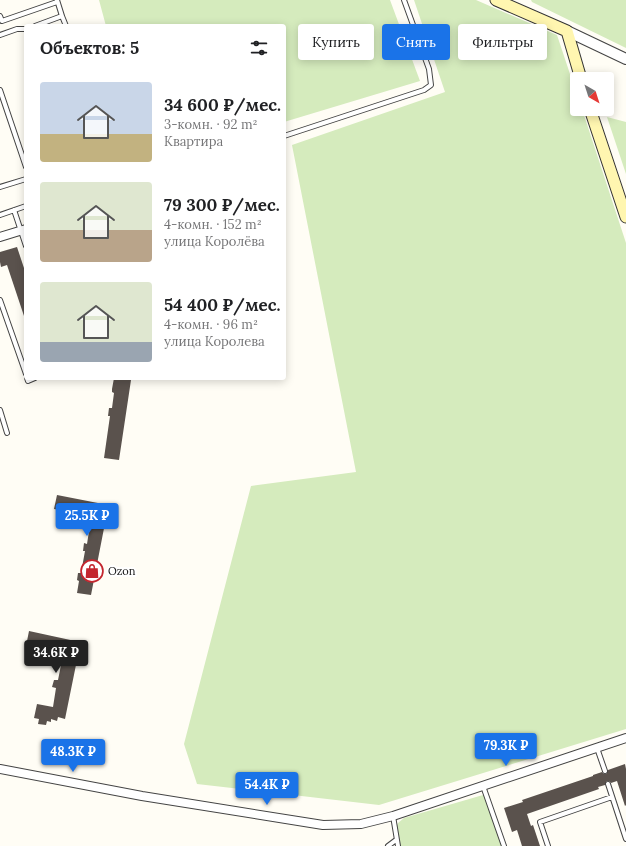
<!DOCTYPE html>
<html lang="ru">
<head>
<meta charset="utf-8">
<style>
  :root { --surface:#fff; --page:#f2f2f2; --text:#202124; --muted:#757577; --accent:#1a73e8 }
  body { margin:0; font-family:Lora,serif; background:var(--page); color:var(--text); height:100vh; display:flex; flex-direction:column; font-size:15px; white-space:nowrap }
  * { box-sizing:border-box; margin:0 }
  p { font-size:13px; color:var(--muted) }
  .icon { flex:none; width:22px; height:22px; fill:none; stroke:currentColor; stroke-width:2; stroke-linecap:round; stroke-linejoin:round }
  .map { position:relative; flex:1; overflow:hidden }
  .drawer { position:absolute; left:24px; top:24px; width:262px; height:356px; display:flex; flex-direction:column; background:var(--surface); border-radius:4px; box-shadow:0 2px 10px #0003 }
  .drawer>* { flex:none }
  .banner { position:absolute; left:298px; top:24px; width:268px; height:36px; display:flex; gap:8px }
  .needle { width:26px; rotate:141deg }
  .buttons { position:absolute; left:570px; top:72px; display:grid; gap:8px }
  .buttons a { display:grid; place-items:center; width:44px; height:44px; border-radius:4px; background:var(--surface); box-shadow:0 2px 10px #0003; font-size:20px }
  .price { position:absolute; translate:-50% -34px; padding:0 9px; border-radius:4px; background:var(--accent); color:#fff; font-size:13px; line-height:26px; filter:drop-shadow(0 1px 2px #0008) }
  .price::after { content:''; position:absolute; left:50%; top:24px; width:12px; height:9px; margin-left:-6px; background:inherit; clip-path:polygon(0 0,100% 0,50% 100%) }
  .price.selected { background:#222; color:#fff }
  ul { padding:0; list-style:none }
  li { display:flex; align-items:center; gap:12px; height:100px; padding:0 16px }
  li span { display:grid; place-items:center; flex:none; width:112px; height:80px; border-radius:4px; color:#555 }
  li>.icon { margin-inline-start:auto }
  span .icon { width:48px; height:48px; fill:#fffc; stroke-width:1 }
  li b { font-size:17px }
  h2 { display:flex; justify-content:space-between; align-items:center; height:48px; padding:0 16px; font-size:17px }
  .pill { padding:0 14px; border-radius:4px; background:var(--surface); box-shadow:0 2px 10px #0003; font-size:14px; line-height:36px }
  .pill.selected { background:var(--accent); color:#fff }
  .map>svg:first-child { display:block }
  .green { fill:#d5ebbd }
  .building { fill:#5a524d }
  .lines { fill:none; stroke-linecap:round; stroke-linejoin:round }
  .service-casing { stroke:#444; stroke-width:6 }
  .minor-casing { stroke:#444; stroke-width:10 }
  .tertiary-casing { stroke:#444; stroke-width:12 }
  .secondary-casing { stroke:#333; stroke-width:13 }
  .service { stroke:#fff; stroke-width:4 }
  .minor { stroke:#fff; stroke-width:8 }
  .tertiary { stroke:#fff; stroke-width:10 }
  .secondary { stroke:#fff6b0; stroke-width:11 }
  .labels { text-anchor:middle; stroke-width:4; stroke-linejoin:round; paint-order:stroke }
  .poi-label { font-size:11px; fill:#111; stroke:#fff; text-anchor:start }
</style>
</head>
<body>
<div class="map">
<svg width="626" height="846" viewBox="0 0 626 846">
  <rect width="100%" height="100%" fill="#fffdf5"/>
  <!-- green -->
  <path class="green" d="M 99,0 L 390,0 L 420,81 L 284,122 L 284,26 L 106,26 Z
    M 414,0 L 476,0 L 557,35 L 577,95 L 577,109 L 582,109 L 626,243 L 626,729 L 379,805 L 197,784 L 184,744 L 251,486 L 356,472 L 292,145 L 445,92 Z
    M 531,0 L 626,0 L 626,48 L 532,2 Z
    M 607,117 L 626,122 L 626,174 Z
    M 483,795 L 485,795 L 503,846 L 400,846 L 395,830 L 398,823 L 404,818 Z"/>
  <!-- building -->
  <path class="building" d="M 17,247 L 26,274 L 26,319 L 25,319 L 7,265 L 1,267 L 0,262 L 0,252 Z
    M 114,378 L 129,378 L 129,380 L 131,380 L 119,460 L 104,458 L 110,416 L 108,416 L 109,408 L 112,408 L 114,393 L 112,392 L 112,389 Z
    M 57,495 L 103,504 L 102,511 L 105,511 L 104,518 L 106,518 L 91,595 L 77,593 L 79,581 L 77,580 L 78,573 L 81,573 L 85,551 L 83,551 L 84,543 L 87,544 L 90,525 L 88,524 L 90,516 L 73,512 L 73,515 L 65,513 L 65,511 L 54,509 Z
    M 29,631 L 75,641 L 74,648 L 77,648 L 76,655 L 78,655 L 65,719 L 58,717 L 57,721 L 51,719 L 51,722 L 47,721 L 46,725 L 38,724 L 39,719 L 34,718 L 37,704 L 53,707 L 56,688 L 52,687 L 54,680 L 58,680 L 61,665 L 59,664 L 60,661 L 58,661 L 60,652 L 41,649 L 40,653 L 32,651 L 33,647 L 26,646 Z
    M 625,764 L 626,769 L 626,805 L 625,806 L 617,781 L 611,783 L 609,781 L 607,781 L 605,785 L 598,787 L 599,789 L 527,814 L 531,826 L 533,825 L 540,846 L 522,846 L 517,830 L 512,832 L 504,808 L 523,802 L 522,800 L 593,776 L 593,775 L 602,772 L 604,774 L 606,774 L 608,770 Z"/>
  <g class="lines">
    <!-- service casing -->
    <g class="service-casing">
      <path id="service" d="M 0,16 L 2,21 L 57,2
        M 62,16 L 66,26
        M 35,26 L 62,16 L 57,0
        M 0,35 L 17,29 L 26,29
        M 0,90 L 26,167
        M 284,136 L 424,90 L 431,85 L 429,69 L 404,0
        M 0,187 L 26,179
        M 14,210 L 26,246
        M 0,215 L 26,206
        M 0,300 L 26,374
        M 27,378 L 28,381 L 35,378
        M 0,410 L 7,433
        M 597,748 L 605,771
        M 608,784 L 626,839
        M 483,786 L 504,846
        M 393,816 L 398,846
        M 388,846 L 396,840
        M 548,846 L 540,822 L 612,797"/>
    </g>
    <!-- minor casing -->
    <g class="minor-casing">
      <path id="minor" d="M 0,237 L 26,229
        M 0,769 L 142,796 L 323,825 L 361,824 L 393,816 L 626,738"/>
    </g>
    <!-- tertiary casing -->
    <g class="tertiary-casing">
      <path id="tertiary" d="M 567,31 L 626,59"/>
    </g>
    <!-- secondary casing -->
    <g class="secondary-casing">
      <path id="secondary" d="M 496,0 L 567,31 L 581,79
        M 590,109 L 626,217"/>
    </g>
    <!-- service -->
    <use href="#service" class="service"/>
    <!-- minor -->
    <use href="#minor" class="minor"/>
    <!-- tertiary -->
    <use href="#tertiary" class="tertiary"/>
    <!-- secondary -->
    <use href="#secondary" class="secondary"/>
  </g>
  <!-- icons -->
  <defs>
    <g id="shop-ring" transform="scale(1.15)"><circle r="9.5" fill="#fff" stroke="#c4262e" stroke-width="1.5"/><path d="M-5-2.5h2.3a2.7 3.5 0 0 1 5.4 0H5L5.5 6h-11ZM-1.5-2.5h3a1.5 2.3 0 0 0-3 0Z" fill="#c4262e"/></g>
  </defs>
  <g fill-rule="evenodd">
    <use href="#shop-ring" x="92" y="571"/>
  </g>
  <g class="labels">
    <!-- poi labels -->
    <g class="poi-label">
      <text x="108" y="575">Ozon</text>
    </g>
  </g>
</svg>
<div class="buttons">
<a><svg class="needle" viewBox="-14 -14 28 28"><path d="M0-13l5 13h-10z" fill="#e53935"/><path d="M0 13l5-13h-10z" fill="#757577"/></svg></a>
</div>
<b class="price" style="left:87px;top:537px">25.5K ₽</b>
<b class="price selected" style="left:56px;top:674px">34.6K ₽</b>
<b class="price" style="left:506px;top:767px">79.3K ₽</b>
<b class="price" style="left:73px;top:773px">48.3K ₽</b>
<b class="price" style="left:267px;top:806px">54.4K ₽</b>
<div class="banner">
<a class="pill">Купить</a>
<a class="pill selected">Снять</a>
<a class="pill">Фильтры</a>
</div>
<section class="drawer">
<h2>Объектов: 5<svg class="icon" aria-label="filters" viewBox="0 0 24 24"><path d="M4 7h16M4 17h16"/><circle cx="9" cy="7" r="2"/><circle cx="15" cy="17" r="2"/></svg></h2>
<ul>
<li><span style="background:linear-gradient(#c9d6e8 65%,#c2b280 0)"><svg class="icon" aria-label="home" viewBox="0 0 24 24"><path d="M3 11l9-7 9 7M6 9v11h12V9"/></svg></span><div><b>34 600 ₽/мес.</b><p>3-комн. · 92 m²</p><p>Квартира</p></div></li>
<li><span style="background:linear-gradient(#dfe7d0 60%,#b9a48a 0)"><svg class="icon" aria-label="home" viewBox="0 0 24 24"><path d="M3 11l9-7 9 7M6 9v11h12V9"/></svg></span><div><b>79 300 ₽/мес.</b><p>4-комн. · 152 m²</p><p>улица Королёва</p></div></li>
<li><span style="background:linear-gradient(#dfe7d0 75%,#9aa5b1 0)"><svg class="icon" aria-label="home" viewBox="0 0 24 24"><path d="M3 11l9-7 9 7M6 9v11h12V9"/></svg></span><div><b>54 400 ₽/мес.</b><p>4-комн. · 96 m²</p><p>улица Королева</p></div></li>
</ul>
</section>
</div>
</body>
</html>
